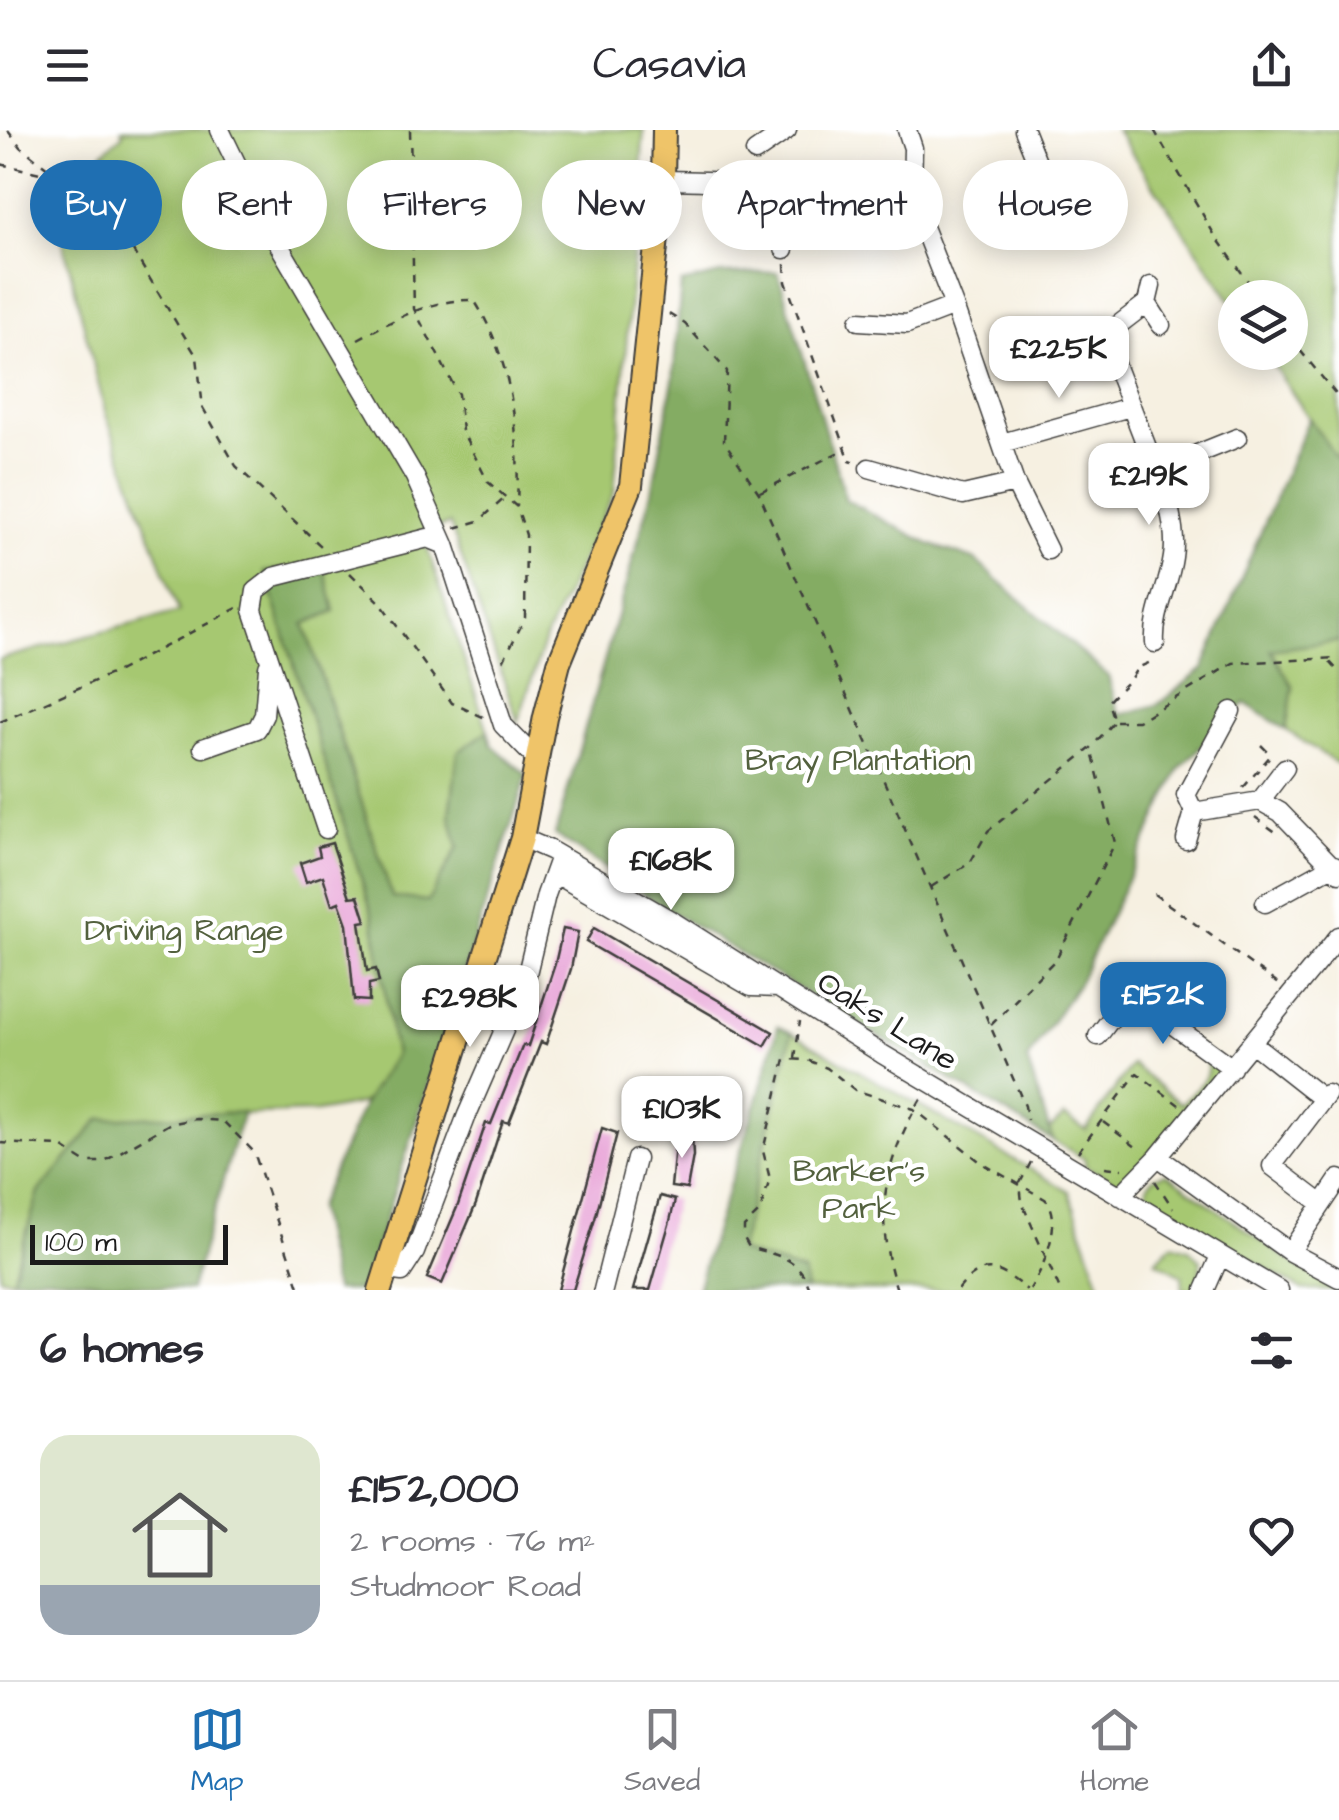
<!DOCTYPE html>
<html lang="en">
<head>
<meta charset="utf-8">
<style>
  :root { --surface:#fff; --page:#f2f2f3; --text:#2b2b33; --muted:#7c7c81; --line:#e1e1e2; --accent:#1f6fb2 }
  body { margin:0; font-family:"Architects Daughter",sans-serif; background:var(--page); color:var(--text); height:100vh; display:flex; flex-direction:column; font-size:38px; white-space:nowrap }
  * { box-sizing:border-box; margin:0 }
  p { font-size:32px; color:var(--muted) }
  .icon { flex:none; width:55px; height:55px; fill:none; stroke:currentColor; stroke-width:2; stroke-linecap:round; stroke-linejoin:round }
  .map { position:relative; height:1160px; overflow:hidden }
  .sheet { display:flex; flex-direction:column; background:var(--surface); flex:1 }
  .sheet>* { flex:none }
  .banner { position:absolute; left:30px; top:30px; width:1280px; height:90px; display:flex; gap:20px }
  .tools { position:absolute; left:1218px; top:150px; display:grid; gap:20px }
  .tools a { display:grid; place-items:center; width:90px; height:90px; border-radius:50%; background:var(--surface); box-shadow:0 5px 25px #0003; font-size:50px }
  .scale { position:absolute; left:30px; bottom:25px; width:198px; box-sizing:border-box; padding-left:10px; border:5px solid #1c1c1c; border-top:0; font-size:28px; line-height:35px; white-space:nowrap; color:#1c1c1c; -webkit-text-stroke:8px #fff; paint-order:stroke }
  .price { position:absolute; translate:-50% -85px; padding:0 22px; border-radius:20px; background:#fff; color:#222; font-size:32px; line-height:65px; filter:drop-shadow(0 2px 5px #0008) }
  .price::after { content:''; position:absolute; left:50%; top:60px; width:30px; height:22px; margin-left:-15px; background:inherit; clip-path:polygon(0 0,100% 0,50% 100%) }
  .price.active { background:var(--accent); color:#fff }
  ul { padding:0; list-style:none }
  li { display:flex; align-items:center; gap:30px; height:250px; padding:0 40px }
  li span { display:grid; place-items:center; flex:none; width:280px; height:200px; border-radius:30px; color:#555 }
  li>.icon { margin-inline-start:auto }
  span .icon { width:120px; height:120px; fill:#fffc; stroke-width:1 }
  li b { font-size:42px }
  h2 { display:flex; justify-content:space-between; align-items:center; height:120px; padding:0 40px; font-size:42px }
  .pill { padding:0 35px; border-radius:45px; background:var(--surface); box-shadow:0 5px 25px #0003; font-size:35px; line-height:90px }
  .pill.active { background:var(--accent); color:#fff }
  header { display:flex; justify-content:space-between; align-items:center; height:130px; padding:0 40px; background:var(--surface); font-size:45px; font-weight:600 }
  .tabs { display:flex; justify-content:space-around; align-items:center; height:140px; border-top:2px solid var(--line); background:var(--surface); font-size:28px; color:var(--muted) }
  .tabs a { display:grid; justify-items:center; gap:5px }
  .tabs .active { color:var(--accent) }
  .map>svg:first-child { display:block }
  .green { fill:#a6c871; stroke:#617246; stroke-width:2.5 }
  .forest { fill:#84ac63; stroke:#506440; stroke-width:2.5 }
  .building { fill:#e9a7d9 }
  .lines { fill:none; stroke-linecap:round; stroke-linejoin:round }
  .minor-casing { stroke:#3d3c3a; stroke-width:21 }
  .major-casing { stroke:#3d3c3a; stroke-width:26 }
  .path { stroke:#3d3c3a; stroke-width:2.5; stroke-dasharray:8 8; stroke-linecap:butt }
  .minor { stroke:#fff; stroke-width:18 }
  .major { stroke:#efc469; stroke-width:22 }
  .labels { text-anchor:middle; stroke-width:9; stroke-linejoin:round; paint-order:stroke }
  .park-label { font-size:32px; fill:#53613e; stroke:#fff }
  .street-label { font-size:32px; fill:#1c1c1c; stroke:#fff }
</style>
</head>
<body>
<header><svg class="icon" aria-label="menu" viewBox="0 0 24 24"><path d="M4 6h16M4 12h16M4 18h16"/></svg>Casavia<svg class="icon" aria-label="share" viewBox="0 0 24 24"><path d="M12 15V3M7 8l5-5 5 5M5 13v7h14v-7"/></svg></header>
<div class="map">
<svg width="1339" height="1160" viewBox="0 0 1339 1160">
  <rect width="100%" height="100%" fill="#fff"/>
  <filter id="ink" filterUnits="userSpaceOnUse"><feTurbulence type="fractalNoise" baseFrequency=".01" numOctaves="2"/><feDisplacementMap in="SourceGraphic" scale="20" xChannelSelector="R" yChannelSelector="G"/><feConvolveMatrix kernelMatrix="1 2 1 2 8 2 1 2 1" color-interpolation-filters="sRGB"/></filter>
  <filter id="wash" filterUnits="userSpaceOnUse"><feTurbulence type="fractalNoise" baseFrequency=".0048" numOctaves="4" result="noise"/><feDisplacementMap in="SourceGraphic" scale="40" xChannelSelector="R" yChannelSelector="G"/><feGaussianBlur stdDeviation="2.25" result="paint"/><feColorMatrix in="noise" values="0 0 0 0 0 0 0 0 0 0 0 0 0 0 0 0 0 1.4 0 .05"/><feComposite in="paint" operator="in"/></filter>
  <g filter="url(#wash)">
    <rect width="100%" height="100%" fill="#f6f0e1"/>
    <!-- green -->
    <path class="green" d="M 121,0 L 644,0 L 614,362 L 545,509 L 518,592 L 450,394 L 422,402 L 488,601 L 458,623 L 450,685 L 458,717 L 428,772 L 392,767 L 304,493 L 334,480 L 266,443 L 373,786 L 395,925 L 364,973 L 317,982 L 100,989 L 39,1062 L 12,1149 L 0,1147 L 0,529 L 179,482 L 106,285 L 53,70 L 123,4 Z
      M 1116,0 L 1339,0 L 1339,496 L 1283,518 L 1339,511 L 1339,635 L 1286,600 L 1293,557 L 1256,548 L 1311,291 L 1265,223 L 1290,222 L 1290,168 L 1235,168 L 1235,177 Z
      M 792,903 L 1069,1061 L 1102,1160 L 806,1160 L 803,1142 L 738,1122 Z
      M 1206,924 L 1214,929 L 1221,942 L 1126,1052 L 1116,1052 L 1085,1036 L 1085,1029 L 1053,1011 L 1049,1000 L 1064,986 L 1086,1000 L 1132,934 L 1181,974 C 1197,956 1213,951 1206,924 Z
      M 1166,1043 L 1283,1126 L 1335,1157 L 1334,1160 L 1302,1160 L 1190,1094 L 1158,1080 L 1146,1068 L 1147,1056 L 1153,1048 Z
      M 1172,1114 L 1189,1119 L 1201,1130 L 1198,1160 L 1183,1160 L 1182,1145 L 1156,1131 Z"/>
    <!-- forest -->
    <path class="forest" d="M 778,142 L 846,370 L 930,414 L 974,429 L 1108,546 L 1119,585 L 1157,575 L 1203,539 L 1309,288 L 1339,332 L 1339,511 L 1271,520 L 1293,557 L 1286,600 L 1245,573 L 1180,638 L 1080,850 L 1027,930 L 1053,1011 L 676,785 L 555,705 L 652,362 L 673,250 L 681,153 L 720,144 Z
      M 323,433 L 335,481 L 304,494 L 392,767 L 428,771 L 458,717 L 450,685 L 458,622 L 488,601 L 492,615 L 527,645 L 363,1160 L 334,1160 L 317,1078 L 364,973 L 395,925 L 373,786 L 265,442 Z
      M 778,896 L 792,903 L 739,1121 L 803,1142 L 806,1160 L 697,1160 C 721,1071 756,985 778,896 Z
      M 243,982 L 191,1160 L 44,1147 L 12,1149 L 39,1062 L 100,989 Z"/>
    <g id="blocks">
      <!-- building -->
      <path class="building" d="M 332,713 L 350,767 L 358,766 L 366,791 L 360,792 L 367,841 L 376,839 L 379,852 L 369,854 L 369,871 L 354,870 L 347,794 L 339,772 L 332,775 L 323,746 L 306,752 L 300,733 L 320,726 L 318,717 Z
        M 594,798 L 773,902 L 765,916 L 586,812 Z
        M 563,799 L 578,802 L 571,839 L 546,914 L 541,912 L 509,993 L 503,991 L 476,1074 L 442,1154 L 427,1148 L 458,1075 L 486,993 L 491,994 L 523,915 L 528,916 L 555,834 Z
        M 602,998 L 617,1003 L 595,1089 L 573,1160 L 558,1160 Z
        M 692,1004 L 693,1026 L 687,1059 L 671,1057 L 676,1005 Z
        M 660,1066 L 675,1070 L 670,1091 L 650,1160 L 633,1160 Z"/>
    </g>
  </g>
  <g filter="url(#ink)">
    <use href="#blocks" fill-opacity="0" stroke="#3d3c3a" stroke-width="2.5"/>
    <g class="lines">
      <!-- minor casing -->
      <g class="minor-casing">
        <path id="minor" d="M 220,0 L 263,88 L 415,347 L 445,415 L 503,595 L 538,631
          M 907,0 L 913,18 L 912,59 L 916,79 L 954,176 L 1015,353 L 1048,420
          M 1024,0 L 1053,72
          M 755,22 L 787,0
          M 663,50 C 687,51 773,48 782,72 C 787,85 783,105 784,119
          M 1151,156 L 1147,173 L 1161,195
          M 1147,173 L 1104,206 L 1168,372 C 1172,390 1176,408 1173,427 C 1169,457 1153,483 1155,513
          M 859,191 L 907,194 L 954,176
          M 1002,313 L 1130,277
          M 869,338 L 963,365 L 1015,353
          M 1155,341 L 1237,308
          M 203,618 L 257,599 L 264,585 L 268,537
          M 1260,671 L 1285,638
          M 1194,682 L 1186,665 L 1231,581
          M 326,699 L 253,480 L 256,461 L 274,447 L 428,408 L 445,415
          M 522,708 L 550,720 L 674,792 L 882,924 L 1279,1160
          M 1186,710 L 1194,682 L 1260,671 L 1280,682 L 1339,743
          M 554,743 L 751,857 L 779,858
          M 1265,773 L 1334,735
          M 1121,857 L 1232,938
          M 1098,906 L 1130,864
          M 1252,913 L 1323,969
          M 1158,1027 L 1290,1122 L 1339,1148
          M 1120,1066 L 1158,1027 L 1339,806
          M 1322,1074 L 1272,1036 L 1327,964
          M 1290,1122 L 1339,1049
          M 386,1140 L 402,1142 L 415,1122 L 467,985 L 525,852 L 546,765 L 560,726
          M 603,1160 L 636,1029
          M 1205,1160 L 1220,1126"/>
      </g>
      <!-- major casing -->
      <g class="major-casing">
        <path id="major" d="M 380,1160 L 522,708 L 545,587 L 559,533 L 631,356 L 663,50 L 664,0"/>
      </g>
      <!-- path -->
      <path class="path" d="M 8,0 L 21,17 L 81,64 L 91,85 L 124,106 L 197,227 L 203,278 L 236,336 L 322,417
        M 410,0 L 414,179 L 458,264 L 462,301 L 488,352 L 517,377 L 526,405 L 525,488 L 500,537
        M 1154,0 L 1214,104 L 1260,168
        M 0,34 L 62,48
        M 785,134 L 786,152 L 850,331 L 853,332
        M 669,184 L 685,194 L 727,241 L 724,311 L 759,363 L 1025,976 L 1027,990
        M 1290,208 L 1339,268
        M 358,209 C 396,189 430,169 474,170 C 513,231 520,305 517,376
        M 760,362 L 845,319
        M 455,398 L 479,391 L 506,367
        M 350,443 L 379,471 L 452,573 L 485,588
        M 1330,532 L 1339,542
        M 1116,591 L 1138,591 L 1233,533 L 1339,528
        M 0,592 L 120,540 L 237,478
        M 1261,615 L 1269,623
        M 1243,658 L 1271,625
        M 1255,687 L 1277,703
        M 931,757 L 970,733 L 988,701 L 1091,618 L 1114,591 L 1108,572 C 1118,559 1130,553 1137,538 L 1153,531 L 1152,528
        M 1154,764 L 1278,854
        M 991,895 L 1056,829 L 1115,713 L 1091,618
        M 795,928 L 800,891
        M 1103,992 L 1140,1020
        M 0,1013 L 60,1016 L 85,1032 L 103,1032 L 169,994 L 196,989 L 223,991 L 254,1022 L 300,1160
        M 1078,1022 L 1137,943 L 1179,975
        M 1031,1032 L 1020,1053 L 1022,1073 L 1060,1160
        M 1105,1037 L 1122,1039
        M 1155,1051 L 1173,1078
        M 810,1160 C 799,1126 780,1127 749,1117 L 744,1108 L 744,1097 L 760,1081 L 770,1049 L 763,1021 L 785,929 L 807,930 L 827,938 L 855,960 L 914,979 L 983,1034 L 1045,1069 C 1065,1088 1043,1139 1030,1160
        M 897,1160 C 873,1086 883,1033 922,967
        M 958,1160 C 983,1128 999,1137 1027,1160"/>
      <!-- minor -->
      <use href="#minor" class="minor"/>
      <!-- major -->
      <use href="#major" class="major"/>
    </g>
  </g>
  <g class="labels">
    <!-- park labels -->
    <g class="park-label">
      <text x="858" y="640">Bray Plantation</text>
      <text x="184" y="810">Driving Range</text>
      <text x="859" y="1051">Barker's<tspan x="859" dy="37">Park</tspan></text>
    </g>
    <!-- street labels -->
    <g class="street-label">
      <text transform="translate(888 890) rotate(32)" y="11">Oaks Lane</text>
    </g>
  </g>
</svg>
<div class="tools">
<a><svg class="icon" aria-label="layers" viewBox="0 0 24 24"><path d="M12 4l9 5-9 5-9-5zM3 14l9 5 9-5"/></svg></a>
</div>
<div class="scale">100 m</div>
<b class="price" style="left:1059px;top:271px">£225K</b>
<b class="price" style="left:1149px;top:398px">£219K</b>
<b class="price" style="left:671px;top:783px">£168K</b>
<b class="price active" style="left:1163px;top:917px">£152K</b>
<b class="price" style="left:470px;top:920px">£298K</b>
<b class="price" style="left:682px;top:1031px">£103K</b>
<div class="banner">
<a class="pill active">Buy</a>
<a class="pill">Rent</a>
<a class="pill">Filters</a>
<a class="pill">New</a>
<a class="pill">Apartment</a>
<a class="pill">House</a>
</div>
</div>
<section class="sheet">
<h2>6 homes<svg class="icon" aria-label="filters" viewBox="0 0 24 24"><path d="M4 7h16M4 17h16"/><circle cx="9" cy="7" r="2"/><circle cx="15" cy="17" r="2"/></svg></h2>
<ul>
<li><span style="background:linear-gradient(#dfe7d0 75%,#9aa5b1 0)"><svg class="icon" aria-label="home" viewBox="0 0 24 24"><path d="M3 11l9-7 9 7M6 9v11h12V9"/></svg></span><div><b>£152,000</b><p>2 rooms · 76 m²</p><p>Studmoor Road</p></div><svg class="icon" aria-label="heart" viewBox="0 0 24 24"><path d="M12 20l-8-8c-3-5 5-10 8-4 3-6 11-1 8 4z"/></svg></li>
</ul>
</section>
<nav class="tabs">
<a class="active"><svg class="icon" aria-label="map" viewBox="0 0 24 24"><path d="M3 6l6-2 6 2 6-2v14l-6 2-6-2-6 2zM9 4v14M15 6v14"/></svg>Map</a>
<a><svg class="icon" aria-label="saved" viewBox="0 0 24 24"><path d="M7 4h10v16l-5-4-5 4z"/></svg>Saved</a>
<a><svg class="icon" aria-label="home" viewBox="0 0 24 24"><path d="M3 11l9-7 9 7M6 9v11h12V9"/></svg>Home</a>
</nav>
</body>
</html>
